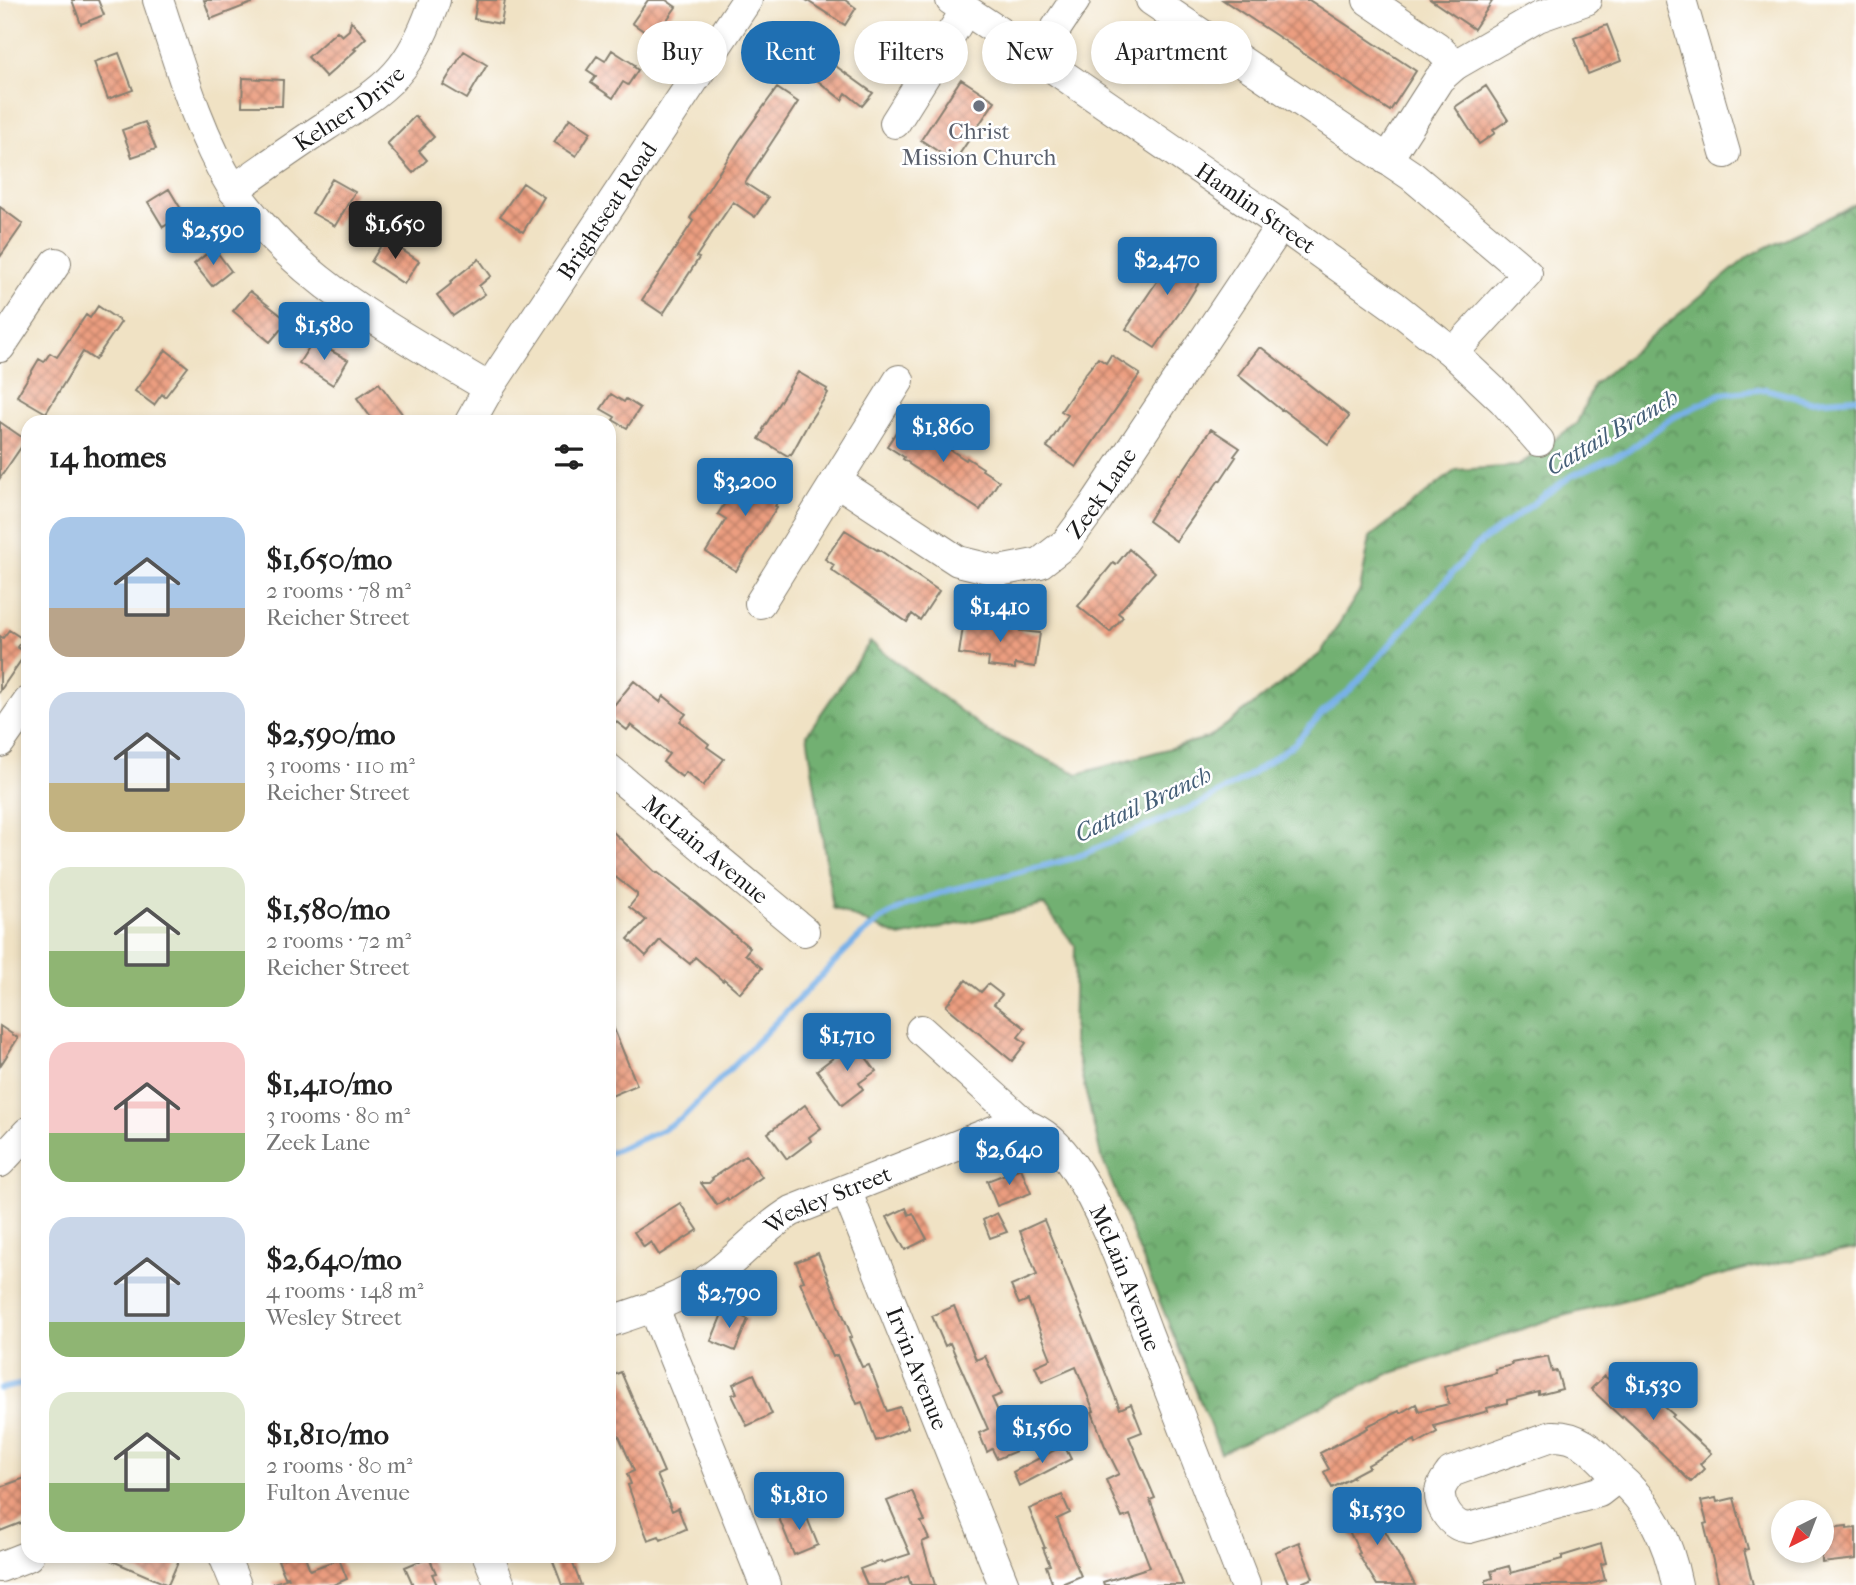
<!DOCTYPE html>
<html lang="en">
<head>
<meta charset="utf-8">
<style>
  :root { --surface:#fff; --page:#f2f2f2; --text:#222; --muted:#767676; --accent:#1f6fb2 }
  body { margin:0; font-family:"IM FELL French Canon",serif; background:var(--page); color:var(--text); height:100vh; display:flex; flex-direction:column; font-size:26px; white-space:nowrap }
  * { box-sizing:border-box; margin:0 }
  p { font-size:23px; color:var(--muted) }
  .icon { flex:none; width:38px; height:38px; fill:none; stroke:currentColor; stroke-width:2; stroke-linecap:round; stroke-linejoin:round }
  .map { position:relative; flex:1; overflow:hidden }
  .details { position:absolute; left:21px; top:415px; width:595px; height:1148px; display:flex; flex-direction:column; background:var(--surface); border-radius:21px; box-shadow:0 4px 10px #0003 }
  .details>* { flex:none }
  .banner { position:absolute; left:637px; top:21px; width:665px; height:63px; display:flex; gap:14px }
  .needle { width:46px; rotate:222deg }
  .tools { position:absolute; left:1771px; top:1500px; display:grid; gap:14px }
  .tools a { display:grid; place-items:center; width:63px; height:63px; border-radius:50%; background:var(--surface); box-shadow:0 4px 10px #0003; font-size:35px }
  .price { position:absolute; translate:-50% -60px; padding:0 16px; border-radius:7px; background:var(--accent); color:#fff; font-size:23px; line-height:46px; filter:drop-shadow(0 2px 4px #0008) }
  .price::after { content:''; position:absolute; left:50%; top:42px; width:21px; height:16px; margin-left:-10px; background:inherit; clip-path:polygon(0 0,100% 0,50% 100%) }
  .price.selected { background:#222; color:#fff }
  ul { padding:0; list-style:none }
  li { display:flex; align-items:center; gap:21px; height:175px; padding:0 28px }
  li span { display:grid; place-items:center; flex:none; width:196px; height:140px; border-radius:21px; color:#555 }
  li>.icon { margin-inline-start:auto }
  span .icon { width:84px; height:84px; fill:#fffc; stroke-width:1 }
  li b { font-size:30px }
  h2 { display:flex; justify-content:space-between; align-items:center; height:84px; padding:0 28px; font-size:30px }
  .tag { padding:0 24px; border-radius:32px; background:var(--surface); box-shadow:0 4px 10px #0003; font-size:24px; line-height:63px }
  .tag.selected { background:var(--accent); color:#fff }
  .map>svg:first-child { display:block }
  .forest { fill:url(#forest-crowns); stroke:#476647; stroke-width:2 }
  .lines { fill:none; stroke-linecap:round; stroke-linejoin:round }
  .stream { stroke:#78b1e8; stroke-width:6 }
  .building { fill:url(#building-cross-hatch) }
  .minor-casing { stroke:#867f70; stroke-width:32 }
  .minor { stroke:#fff; stroke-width:30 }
  .worship-dot { fill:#6b7280; stroke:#fff; stroke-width:2.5 }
  .labels { text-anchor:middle; stroke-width:5; stroke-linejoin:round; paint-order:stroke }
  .street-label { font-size:23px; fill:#1c1c1c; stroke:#fff }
  .worship-label { font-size:23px; fill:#5b616d; stroke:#fff }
  .water-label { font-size:24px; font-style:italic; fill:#455f78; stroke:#fff }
</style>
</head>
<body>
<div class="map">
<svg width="1856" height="1585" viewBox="0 0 1856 1585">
  <defs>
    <pattern id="forest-crowns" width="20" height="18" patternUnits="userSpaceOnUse" patternTransform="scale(1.75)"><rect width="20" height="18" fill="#72b072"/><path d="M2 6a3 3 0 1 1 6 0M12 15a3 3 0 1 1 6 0" fill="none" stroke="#5d8e5d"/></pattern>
    <pattern id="building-cross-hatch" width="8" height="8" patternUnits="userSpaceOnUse" patternTransform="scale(1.75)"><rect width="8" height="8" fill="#ec9e80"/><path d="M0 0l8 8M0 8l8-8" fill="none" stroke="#be8068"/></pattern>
  </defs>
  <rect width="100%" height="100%" fill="#fff"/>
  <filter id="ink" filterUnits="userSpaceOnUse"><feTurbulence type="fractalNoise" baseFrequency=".0143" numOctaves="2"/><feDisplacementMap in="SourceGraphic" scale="14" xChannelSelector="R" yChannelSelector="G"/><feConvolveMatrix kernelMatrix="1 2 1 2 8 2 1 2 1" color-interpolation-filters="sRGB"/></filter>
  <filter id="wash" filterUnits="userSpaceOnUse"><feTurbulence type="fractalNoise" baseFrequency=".00686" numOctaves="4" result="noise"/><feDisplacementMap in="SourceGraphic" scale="28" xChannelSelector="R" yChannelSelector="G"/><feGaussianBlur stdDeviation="1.57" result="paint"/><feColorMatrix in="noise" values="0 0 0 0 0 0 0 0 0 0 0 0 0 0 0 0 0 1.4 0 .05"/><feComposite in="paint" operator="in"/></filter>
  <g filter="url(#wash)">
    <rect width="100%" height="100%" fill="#f0e2c4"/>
    <!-- forest -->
    <path class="forest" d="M 1856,204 L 1856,1249 L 1749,1268 L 1555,1318 L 1386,1375 L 1221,1453 L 1101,1156 L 1073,1039 L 1075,946 L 1044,905 L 900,937 L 833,908 L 807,734 L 870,642 L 988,732 L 1078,774 L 1210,737 L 1320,654 L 1360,590 L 1370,537 L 1456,470 L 1518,466 L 1577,423 L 1594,384 L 1749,256 Z"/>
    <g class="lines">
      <!-- stream -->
      <path class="stream" d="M 609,1153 L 662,1130 L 683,1117 L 857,939 L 883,918 L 907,905 L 946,891 L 1074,858 L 1197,805 L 1242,780 L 1294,744 L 1324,711 L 1351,689 L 1477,545 L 1571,476 L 1628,451 L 1670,419 L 1721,394 L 1766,389 L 1809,401 L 1856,398
        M 0,1389 L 28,1383"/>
    </g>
    <g id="blocks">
      <!-- building -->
      <path class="building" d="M 72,0 L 98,0 L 104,15 L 81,24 Z
        M 204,0 L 257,0 L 257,1 L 211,19 Z
        M 477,0 L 505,0 L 501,24 L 474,19 Z
        M 648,0 L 666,0 L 676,7 L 654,38 L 632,23 Z
        M 806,0 L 845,0 L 856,8 L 845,25 Z
        M 1223,0 L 1309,0 L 1416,71 L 1390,111 Z
        M 1431,0 L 1493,0 L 1474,29 Z
        M 351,21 L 366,38 L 354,49 L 356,50 L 326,77 L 308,57 L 337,31 L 342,36 L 349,30 Z
        M 1607,25 L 1621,61 L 1588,74 L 1574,38 Z
        M 880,32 L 901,45 L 887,68 L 866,55 Z
        M 612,50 L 635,65 L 634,67 L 638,70 L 628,85 L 623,82 L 613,98 L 591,83 L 596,76 L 587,70 L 597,56 L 605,61 Z
        M 464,51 L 487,65 L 467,99 L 443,85 Z
        M 119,53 L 133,90 L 108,99 L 94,62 Z
        M 826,59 L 873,93 L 862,106 L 846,93 L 842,100 L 813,77 Z
        M 243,78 L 283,80 L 282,106 L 242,106 Z
        M 961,79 L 995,101 L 954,162 L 921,140 Z
        M 1486,86 L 1508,120 L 1493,130 L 1495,133 L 1479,144 L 1455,107 Z
        M 777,88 L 798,102 L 745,183 L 768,198 L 755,217 L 733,202 L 696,257 L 699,258 L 663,314 L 642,300 L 693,221 L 690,218 L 739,141 Z
        M 415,116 L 434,137 L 419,151 L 427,160 L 413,173 L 387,144 Z
        M 570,118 L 591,132 L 576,156 L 554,142 Z
        M 145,122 L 156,149 L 132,157 L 122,130 Z
        M 332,179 L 355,192 L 335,226 L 312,213 Z
        M 523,183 L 544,197 L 523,232 L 500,216 Z
        M 169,189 L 184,214 L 163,227 L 148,202 Z
        M 0,207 L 23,224 L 0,257 Z
        M 385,239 L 419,261 L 404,284 L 371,262 Z
        M 214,248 L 231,271 L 212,286 L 194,264 Z
        M 1179,249 L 1208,268 L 1187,302 L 1155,348 L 1126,329 L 1132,320 L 1131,320 L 1162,274 L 1157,270 L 1168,254 L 1173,258 Z
        M 479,259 L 491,276 L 479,286 L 485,294 L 453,316 L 437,295 L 451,284 L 450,282 Z
        M 250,291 L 288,321 L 270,342 L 233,311 Z
        M 98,306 L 121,322 L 95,360 L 83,352 L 46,413 L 17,396 L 39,359 L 44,362 L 50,353 L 57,357 L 86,315 L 90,318 Z
        M 313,341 L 348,360 L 333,385 L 299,363 Z
        M 1259,348 L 1262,348 L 1348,415 L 1349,417 L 1328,444 L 1282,409 L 1281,410 L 1238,375 Z
        M 166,350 L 188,367 L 165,397 L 162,394 L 154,405 L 135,391 Z
        M 1111,355 L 1140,374 L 1076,467 L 1047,447 L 1068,415 L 1061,411 L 1086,373 L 1098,358 L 1106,363 Z
        M 798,372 L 827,389 L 826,391 L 828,393 L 809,422 L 791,455 L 790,454 L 788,456 L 759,439 L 764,430 L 763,429 Z
        M 379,383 L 403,415 L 393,422 L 374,422 L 357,398 Z
        M 611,394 L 624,402 L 626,399 L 640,408 L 627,428 L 613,420 L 615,417 L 601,409 Z
        M 906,417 L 931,434 L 937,441 L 966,460 L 967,458 L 983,468 L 982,470 L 999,481 L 980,510 L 909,464 L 909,463 L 903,459 L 904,457 L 887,446 Z
        M 0,422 L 26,440 L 0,478 Z
        M 1211,429 L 1240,448 L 1234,456 L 1236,457 L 1220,481 L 1219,480 L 1176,541 L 1148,521 L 1168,489 L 1179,474 L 1180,475 Z
        M 757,471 L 785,489 L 775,506 L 777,507 L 736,571 L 706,552 L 726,519 L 718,514 L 743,475 L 751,480 Z
        M 845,530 L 877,550 L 878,549 L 939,591 L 920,620 L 912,614 L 907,622 L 831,570 L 834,565 L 825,559 Z
        M 1129,549 L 1155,572 L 1118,613 L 1123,617 L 1110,632 L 1078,606 L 1113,563 L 1116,565 Z
        M 964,620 L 1003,624 L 1003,626 L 1021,628 L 1020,631 L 1040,633 L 1035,667 L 1015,664 L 1015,669 L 988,666 L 989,658 L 959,654 Z
        M 9,630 L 23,639 L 17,647 L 26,653 L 0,691 L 0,636 L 3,638 Z
        M 634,681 L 660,702 L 664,696 L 686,714 L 680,721 L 709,744 L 707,747 L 724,759 L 703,786 L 686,772 L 682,777 L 663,762 L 669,754 L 631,725 L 627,730 L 609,716 L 609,711 Z
        M 609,828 L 656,873 L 657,872 L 690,898 L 750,948 L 745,954 L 762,968 L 740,993 L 724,979 L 723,981 L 695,957 L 690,964 L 660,940 L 646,956 L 628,939 L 646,920 L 629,907 L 637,897 L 637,894 L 609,872 Z
        M 966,980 L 981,992 L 988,984 L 1002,995 L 994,1004 L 1025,1028 L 1018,1037 L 1026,1043 L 1012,1061 L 946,1006 Z
        M 609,1017 L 637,1085 L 609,1097 Z
        M 0,1026 L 18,1038 L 0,1066 Z
        M 853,1043 L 854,1045 L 856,1044 L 876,1071 L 859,1083 L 863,1089 L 842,1105 L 817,1070 Z
        M 805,1105 L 821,1128 L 809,1137 L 811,1141 L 787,1159 L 768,1133 Z
        M 746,1155 L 762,1177 L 728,1201 L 727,1198 L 717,1205 L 701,1183 L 709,1183 L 713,1179 L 712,1178 Z
        M 1021,1168 L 1031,1193 L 997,1206 L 987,1181 Z
        M 680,1203 L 698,1230 L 659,1255 L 651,1242 L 644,1247 L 634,1232 Z
        M 906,1208 L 909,1215 L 913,1213 L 927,1239 L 905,1250 L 887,1217 Z
        M 997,1213 L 1007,1232 L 990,1238 L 983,1220 Z
        M 1044,1220 L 1120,1409 L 1131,1404 L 1142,1432 L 1129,1437 L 1155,1498 L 1150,1500 L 1183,1585 L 1104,1585 L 1103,1582 L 1150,1567 L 1130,1515 L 1122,1518 L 1106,1480 L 1119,1474 L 1105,1446 L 1092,1412 L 1094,1411 L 1076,1367 L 1042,1382 L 1035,1366 L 1051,1359 L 1028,1300 L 1019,1304 L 1011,1286 L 1037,1275 L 1020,1231 Z
        M 818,1253 L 852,1337 L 849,1338 L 862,1367 L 869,1365 L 887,1411 L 900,1407 L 908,1428 L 876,1441 L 862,1402 L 857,1404 L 837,1355 L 833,1357 L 800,1282 L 804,1281 L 796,1262 Z
        M 954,1306 L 976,1360 L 985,1356 L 1002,1394 L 992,1398 L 1016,1451 L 997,1459 L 992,1449 L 987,1452 L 979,1433 L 988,1429 L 950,1343 L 945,1346 L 932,1316 Z
        M 724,1309 L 748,1319 L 735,1351 L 711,1341 Z
        M 1548,1356 L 1552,1372 L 1557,1371 L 1562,1389 L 1539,1395 L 1539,1392 L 1507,1400 L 1507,1403 L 1487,1408 L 1488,1411 L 1434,1426 L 1437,1432 L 1416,1444 L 1415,1440 L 1393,1451 L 1368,1465 L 1369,1467 L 1352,1476 L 1353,1477 L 1332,1488 L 1324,1472 L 1329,1469 L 1320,1453 L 1368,1428 L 1367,1426 L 1399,1411 L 1400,1413 L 1416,1404 L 1419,1411 L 1449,1404 L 1444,1387 L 1496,1373 L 1495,1369 L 1512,1365 L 1511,1363 Z
        M 1619,1367 L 1659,1404 L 1660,1403 L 1674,1415 L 1672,1417 L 1711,1453 L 1700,1464 L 1704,1469 L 1691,1482 L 1636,1428 L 1623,1416 L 1622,1418 L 1591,1389 L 1604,1376 L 1608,1379 Z
        M 621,1372 L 664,1472 L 657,1475 L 672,1511 L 678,1508 L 686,1529 L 661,1540 L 659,1536 L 648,1540 L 639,1517 L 628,1485 L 631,1484 L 627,1474 L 634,1471 L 619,1436 L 609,1441 L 609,1377 Z
        M 754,1374 L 772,1414 L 747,1426 L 732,1395 L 737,1393 L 733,1384 Z
        M 1064,1445 L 1071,1459 L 1019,1486 L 1013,1472 Z
        M 28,1477 L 28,1520 L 0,1531 L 0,1487 Z
        M 912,1491 L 925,1521 L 921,1522 L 929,1539 L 922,1542 L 935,1585 L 911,1585 L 908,1576 L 886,1585 L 867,1585 L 860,1569 L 881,1561 L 882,1563 L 910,1554 L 887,1501 Z
        M 1062,1495 L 1070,1513 L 1057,1519 L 1081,1576 L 1059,1585 L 1053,1585 L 1046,1566 L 1050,1565 L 1043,1548 L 1045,1548 L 1029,1509 Z
        M 1716,1498 L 1717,1502 L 1734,1498 L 1748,1549 L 1744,1550 L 1753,1585 L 1719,1585 L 1704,1524 L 1707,1523 L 1701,1501 Z
        M 1372,1499 L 1384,1521 L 1381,1523 L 1415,1585 L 1377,1585 L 1358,1554 L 1360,1553 L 1344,1521 L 1358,1513 L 1356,1508 Z
        M 803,1508 L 818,1545 L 794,1555 L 779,1518 Z
        M 1847,1526 L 1847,1529 L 1856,1528 L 1856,1559 L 1822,1563 L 1822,1529 Z
        M 1299,1542 L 1313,1578 L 1296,1585 L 1289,1585 L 1275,1552 Z
        M 1601,1544 L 1606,1563 L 1601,1564 L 1605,1580 L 1588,1585 L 1486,1585 L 1486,1580 L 1493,1578 L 1491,1571 L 1509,1566 L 1511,1573 L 1562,1559 L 1562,1556 Z
        M 101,1556 L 170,1556 L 179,1560 L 168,1585 Z
        M 290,1556 L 305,1556 L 310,1570 L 339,1559 L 347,1579 L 333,1585 L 274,1585 L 273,1583 L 289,1578 L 288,1576 L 285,1577 L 278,1560 Z
        M 551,1556 L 570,1556 L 581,1585 L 562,1585 Z
        M 429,1557 L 436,1573 L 432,1574 L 437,1585 L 413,1585 L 405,1567 Z"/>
    </g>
  </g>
  <g filter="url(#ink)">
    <use href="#blocks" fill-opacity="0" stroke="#867f70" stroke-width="2"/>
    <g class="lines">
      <!-- minor casing -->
      <g class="minor-casing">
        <g id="minor">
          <path d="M 158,0 C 179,63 197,130 232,187 C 239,199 249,210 258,221 C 320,294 408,339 489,388"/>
          <path id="s1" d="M 951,0 L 1037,57 L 1281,225 L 1394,306 L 1453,353 L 1503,400 L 1539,441"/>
          <path d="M 1151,0 L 1412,176 L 1527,273 L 1453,353"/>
          <path d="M 1368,0 L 1437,47 L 1455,65"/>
          <path d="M 1681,0 L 1725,153"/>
          <path d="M 1037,57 L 1075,0"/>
          <path d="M 895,123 L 966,10"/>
          <path d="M 1387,160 L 1439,79 L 1455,65 L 1538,17 L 1586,0"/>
          <path id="s2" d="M 233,190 C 264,168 295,146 326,126 C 353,108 382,93 402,67 C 417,47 427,24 435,0"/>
          <path d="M 0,347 L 56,263"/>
          <path id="s3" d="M 470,422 L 489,388 L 747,0"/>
          <path id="s4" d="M 836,481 L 958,561 L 999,571 L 1040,563 L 1066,543 L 1092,508 L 1281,225"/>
          <path d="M 760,603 L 899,380"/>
          <path d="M 0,742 L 28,702"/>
          <path id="s5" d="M 609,769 L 804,931"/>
          <path id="s6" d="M 921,1030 L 1026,1125 C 1047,1133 1061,1148 1073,1166 C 1105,1213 1127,1279 1147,1332 C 1180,1416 1212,1501 1245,1585"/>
          <path d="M 0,1162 L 28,1132"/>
          <path id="s7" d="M 846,1190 L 1004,1585"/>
          <path d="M 654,1308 L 765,1585"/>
          <path id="s8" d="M 609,1322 C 645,1310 681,1299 713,1276 C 741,1256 762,1229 792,1211 L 999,1129 L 1026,1125"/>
          <path d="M 1552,1436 C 1581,1435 1595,1453 1614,1473 L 1608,1485 L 1599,1492 L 1469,1528 C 1465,1527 1461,1527 1458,1525 C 1447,1519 1439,1503 1440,1492 C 1441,1484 1447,1478 1451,1472 Z"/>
          <path d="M 1614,1473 C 1650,1503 1668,1539 1677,1585"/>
          <path d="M 224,1556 L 236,1585"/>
          <path d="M 488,1556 L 500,1585"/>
          <path d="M 0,1567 L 28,1556"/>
        </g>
      </g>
      <!-- minor -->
      <use href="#minor" class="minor"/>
    </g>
  </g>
  <!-- markers -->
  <circle class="worship-dot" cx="979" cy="106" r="7"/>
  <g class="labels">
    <!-- street labels -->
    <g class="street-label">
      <text dy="8" stroke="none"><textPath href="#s2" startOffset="142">Kelner Drive</textPath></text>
      <text dy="8" stroke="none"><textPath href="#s1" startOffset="369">Hamlin Street</textPath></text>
      <text dy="8" stroke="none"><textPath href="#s3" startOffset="252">Brightseat Road</textPath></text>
      <text dy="8" stroke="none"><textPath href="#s4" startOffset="324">Zeek Lane</textPath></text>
      <text dy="8" stroke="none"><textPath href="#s5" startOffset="126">McLain Avenue</textPath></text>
      <text dy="8" stroke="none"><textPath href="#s8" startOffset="254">Wesley Street</textPath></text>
      <text dy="8" stroke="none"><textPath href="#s6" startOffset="329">McLain Avenue</textPath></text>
      <text dy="8" stroke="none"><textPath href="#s7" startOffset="192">Irvin Avenue</textPath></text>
    </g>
    <!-- worship labels -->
    <g class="worship-label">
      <text x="979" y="139">Christ<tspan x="979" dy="26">Mission Church</tspan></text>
    </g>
    <!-- water labels -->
    <g class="water-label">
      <text transform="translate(1612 432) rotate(-30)" y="8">Cattail Branch</text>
      <text transform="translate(1143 804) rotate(-25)" y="8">Cattail Branch</text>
    </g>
  </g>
</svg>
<div class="tools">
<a><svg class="needle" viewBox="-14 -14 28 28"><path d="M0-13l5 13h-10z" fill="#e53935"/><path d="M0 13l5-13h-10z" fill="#767676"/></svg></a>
</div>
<b class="price selected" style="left:395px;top:261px">$1,650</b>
<b class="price" style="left:213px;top:267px">$2,590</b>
<b class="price" style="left:1167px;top:297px">$2,470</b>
<b class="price" style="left:324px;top:362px">$1,580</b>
<b class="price" style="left:943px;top:464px">$1,860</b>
<b class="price" style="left:745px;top:518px">$3,200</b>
<b class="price" style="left:1000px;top:644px">$1,410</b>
<b class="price" style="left:847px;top:1073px">$1,710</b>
<b class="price" style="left:1009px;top:1187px">$2,640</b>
<b class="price" style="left:729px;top:1330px">$2,790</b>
<b class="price" style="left:1653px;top:1422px">$1,530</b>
<b class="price" style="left:1042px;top:1465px">$1,560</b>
<b class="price" style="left:799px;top:1532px">$1,810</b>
<b class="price" style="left:1377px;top:1547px">$1,530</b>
<div class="banner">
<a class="tag">Buy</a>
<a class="tag selected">Rent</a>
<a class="tag">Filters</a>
<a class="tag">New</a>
<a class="tag">Apartment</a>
</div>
<section class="details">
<h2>14 homes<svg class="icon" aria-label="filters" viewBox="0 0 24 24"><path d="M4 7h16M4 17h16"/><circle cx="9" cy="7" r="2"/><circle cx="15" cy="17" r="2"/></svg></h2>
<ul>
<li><span style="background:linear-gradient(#a9c7e8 65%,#b9a48a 0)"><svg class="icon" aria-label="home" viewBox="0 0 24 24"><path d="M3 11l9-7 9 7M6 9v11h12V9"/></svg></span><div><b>$1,650/mo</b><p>2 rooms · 78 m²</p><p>Reicher Street</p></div></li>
<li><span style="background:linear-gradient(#c9d6e8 65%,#c2b280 0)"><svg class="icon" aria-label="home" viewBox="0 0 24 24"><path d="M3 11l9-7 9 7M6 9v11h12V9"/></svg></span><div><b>$2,590/mo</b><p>3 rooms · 110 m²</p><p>Reicher Street</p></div></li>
<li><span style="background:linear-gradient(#dfe7d0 60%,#8fb573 0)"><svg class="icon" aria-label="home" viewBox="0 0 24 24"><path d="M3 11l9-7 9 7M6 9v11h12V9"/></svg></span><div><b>$1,580/mo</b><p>2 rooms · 72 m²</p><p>Reicher Street</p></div></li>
<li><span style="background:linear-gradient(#f6c9c9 65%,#8fb573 0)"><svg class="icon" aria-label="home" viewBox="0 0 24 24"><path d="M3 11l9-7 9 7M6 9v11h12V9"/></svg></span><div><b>$1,410/mo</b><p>3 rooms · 80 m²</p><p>Zeek Lane</p></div></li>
<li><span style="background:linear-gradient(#c9d6e8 75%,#8fb573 0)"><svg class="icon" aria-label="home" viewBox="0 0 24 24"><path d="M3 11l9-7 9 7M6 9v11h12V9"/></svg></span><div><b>$2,640/mo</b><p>4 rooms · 148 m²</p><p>Wesley Street</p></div></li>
<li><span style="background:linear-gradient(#dfe7d0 65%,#8fb573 0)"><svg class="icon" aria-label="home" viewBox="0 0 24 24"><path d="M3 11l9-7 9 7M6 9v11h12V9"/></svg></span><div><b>$1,810/mo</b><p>2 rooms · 80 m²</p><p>Fulton Avenue</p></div></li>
</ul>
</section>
</div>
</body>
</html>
